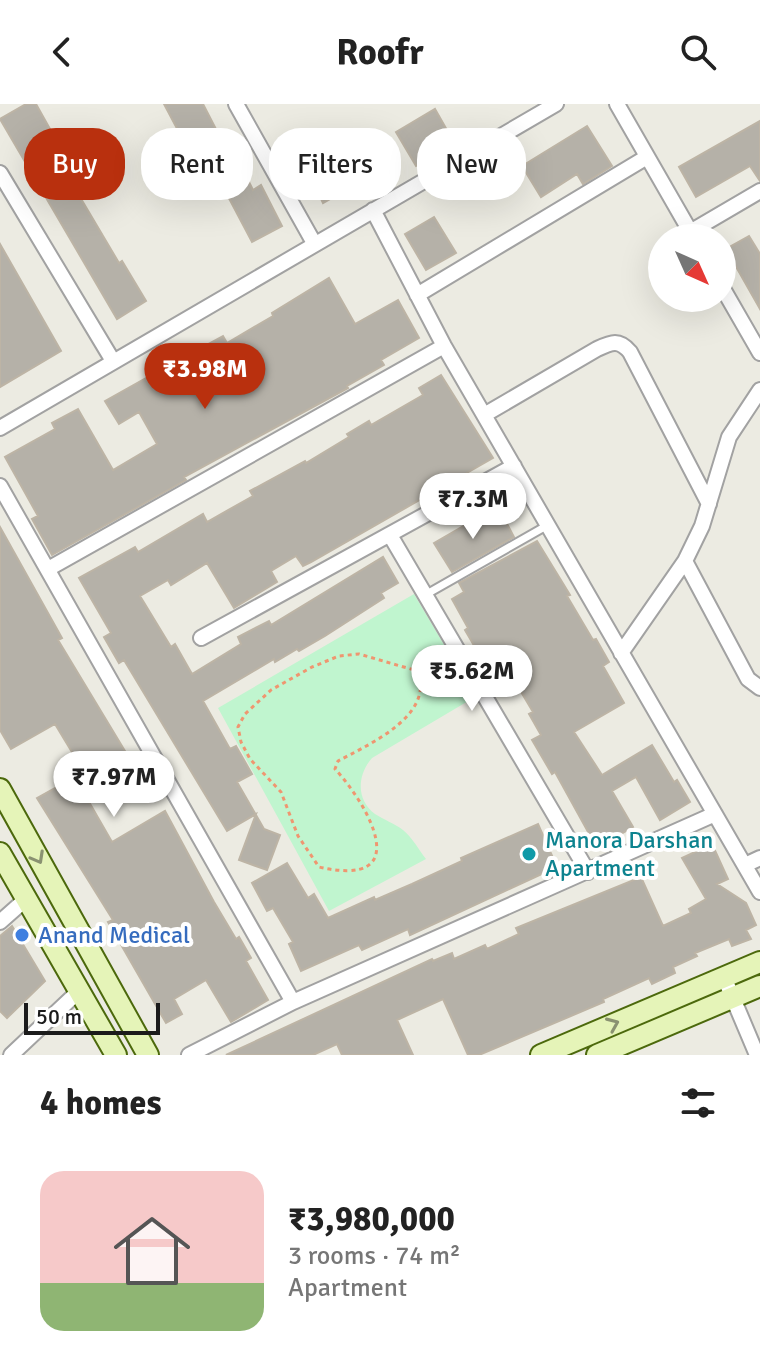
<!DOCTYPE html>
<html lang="en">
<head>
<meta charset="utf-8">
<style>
  :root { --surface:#fff; --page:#f2f2f2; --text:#222; --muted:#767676; --accent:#b9300e }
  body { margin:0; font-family:Signika,sans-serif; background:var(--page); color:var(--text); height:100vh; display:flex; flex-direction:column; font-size:30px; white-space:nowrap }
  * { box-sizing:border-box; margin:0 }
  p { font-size:26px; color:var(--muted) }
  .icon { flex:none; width:44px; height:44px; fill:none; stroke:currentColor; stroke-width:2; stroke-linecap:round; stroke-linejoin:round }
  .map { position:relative; height:951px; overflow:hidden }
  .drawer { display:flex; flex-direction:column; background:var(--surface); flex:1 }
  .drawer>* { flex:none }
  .hud { position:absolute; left:24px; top:24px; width:712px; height:72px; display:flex; gap:16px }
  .needle { width:52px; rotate:135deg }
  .tools { position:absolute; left:648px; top:120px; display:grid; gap:16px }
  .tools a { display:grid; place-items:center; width:88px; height:88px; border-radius:50%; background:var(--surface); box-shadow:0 8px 32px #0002; font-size:40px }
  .scale { position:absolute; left:24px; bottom:20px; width:136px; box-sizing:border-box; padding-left:8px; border:4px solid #1b1b1b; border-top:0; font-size:22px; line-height:28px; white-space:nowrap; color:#1b1b1b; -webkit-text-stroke:6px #fff; paint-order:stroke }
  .price { position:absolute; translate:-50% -68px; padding:0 18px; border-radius:28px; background:#fff; color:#222; font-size:26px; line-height:52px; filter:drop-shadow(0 2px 4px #0008) }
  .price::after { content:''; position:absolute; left:50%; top:48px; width:24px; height:18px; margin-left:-12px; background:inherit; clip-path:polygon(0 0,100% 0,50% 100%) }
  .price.active { background:var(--accent); color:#fff }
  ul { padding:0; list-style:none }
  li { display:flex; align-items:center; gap:24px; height:200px; padding:0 40px }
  li span { display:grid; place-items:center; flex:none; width:224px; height:160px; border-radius:24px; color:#555 }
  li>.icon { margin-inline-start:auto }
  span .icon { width:96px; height:96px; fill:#fffc; stroke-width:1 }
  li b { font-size:34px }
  h2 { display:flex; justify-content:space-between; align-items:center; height:96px; padding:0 40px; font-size:34px }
  .tag { padding:0 28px; border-radius:32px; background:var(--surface); box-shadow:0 8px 32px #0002; font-size:28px; line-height:72px }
  .tag.active { background:var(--accent); color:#fff }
  header { display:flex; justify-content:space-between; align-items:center; height:104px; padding:0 40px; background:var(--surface); font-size:36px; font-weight:800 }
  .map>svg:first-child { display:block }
  .park { fill:#c0f5cf }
  .building { fill:#b5b1a8; stroke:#bdb4a5; stroke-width:2 }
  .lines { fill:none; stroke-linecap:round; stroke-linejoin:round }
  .lane-casing { stroke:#a2a2a2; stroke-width:11 }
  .street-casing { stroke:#a2a2a2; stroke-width:18 }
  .secondary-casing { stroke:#4c690c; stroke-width:24 }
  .path { stroke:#ef9670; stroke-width:3; stroke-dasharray:4 4; stroke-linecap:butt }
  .lane { stroke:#fff; stroke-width:7 }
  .street { stroke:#fff; stroke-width:14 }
  .secondary { stroke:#e5f4b8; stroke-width:20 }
  .oneway { stroke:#8a9271 }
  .culture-dot { fill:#0f9aa8; stroke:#fff; stroke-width:3 }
  .shop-dot { fill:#3f7fe0; stroke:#fff; stroke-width:3 }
  .labels { text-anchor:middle; stroke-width:8; stroke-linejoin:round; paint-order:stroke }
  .culture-label { font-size:24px; fill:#0d838f; stroke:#fff; text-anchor:start }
  .shop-label { font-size:24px; fill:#366cbe; stroke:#fff; text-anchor:start }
</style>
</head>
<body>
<header><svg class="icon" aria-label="back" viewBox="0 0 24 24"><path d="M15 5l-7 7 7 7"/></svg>Roofr<svg class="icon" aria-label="search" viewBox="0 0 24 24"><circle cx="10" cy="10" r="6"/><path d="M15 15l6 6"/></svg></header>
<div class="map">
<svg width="760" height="951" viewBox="0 0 760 951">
  <rect width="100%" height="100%" fill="#ecebe2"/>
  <!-- park -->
  <path class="park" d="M 414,490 L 475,593 L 372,654 C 357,671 356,696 375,710 C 384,716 394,719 403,726 C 412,733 419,746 426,755 L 329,807 L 218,604 Z"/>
  <!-- building -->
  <path class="building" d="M 26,0 L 36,0 L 83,84 L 77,88 L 119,159 L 122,157 L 146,197 L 117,215 L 0,15 Z
    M 164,0 L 203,0 L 219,31 L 224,28 L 253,86 L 261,81 L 282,122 L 252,138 L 222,81 L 215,85 L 186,29 L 181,32 Z
    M 435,5 L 455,40 L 416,62 L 396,28 Z
    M 760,17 L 760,77 L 750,62 L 696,93 L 679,63 Z
    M 587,22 L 612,62 L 583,80 L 577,70 L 541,93 L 522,62 Z
    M 342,53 L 360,78 L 323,99 L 312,75 L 317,72 L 315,68 Z
    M 434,113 L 456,149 L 426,166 L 405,130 Z
    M 749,132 L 760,150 L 760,205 L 726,145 Z
    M 0,140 L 61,247 L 0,283 Z
    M 329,174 L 355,220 L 398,196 L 419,234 L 381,256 L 384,261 L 347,282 L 348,284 L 184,373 L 186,376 L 52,451 L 32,415 L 38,412 L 5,353 L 55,325 L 52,319 L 78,305 L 113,366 L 157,340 L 139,308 L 119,320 L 105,297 L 146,274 L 150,281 L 203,251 L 199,245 L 223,232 L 227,239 L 273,212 L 272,209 Z
    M 441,271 L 493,354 L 311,458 L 303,462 L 296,452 L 271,467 L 277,478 L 234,504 L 207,459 L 171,481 L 168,476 L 140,492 L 171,543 L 175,540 L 192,570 L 241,540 L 238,533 L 269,517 L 271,521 L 383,453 L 398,479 L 381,489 L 384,494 L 325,532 L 299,547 L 297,545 L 275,558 L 274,555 L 203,597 L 230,645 L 236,642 L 252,670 L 237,678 L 264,725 L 280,731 L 267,766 L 239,756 L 256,710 L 227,727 L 124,556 L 119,559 L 104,533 L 111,529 L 79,474 L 135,443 L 138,448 L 203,410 L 207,418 L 253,392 L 250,387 L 305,357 L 306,359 L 349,333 L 347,330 L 369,317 L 371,321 L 423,291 L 419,284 Z
    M 491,406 L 499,420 L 505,416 L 514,433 L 452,468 L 434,439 Z
    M 0,423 L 62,534 L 58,536 L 134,662 L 85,691 L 112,738 L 165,707 L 214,798 L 236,835 L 239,833 L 251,854 L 246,857 L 268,896 L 231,918 L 206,876 L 174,895 L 182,910 L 166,919 L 108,818 L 113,816 L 37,694 L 84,668 L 55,620 L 11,645 L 0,626 Z
    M 537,437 L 570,491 L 567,492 L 593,536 L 596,535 L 609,558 L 603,562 L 624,599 L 574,628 L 602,671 L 652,641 L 674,678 L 677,676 L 690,698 L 660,716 L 636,673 L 612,687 L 633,723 L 597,744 L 555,668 L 552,670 L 532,636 L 541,631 L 529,610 L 533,608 L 517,581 L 509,585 L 490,553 L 483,557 L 465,526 L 468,524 L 452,495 L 464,488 L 459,479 Z
    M 538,720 L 557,763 L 410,831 L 408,825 L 362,846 L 359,841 L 301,867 L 289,840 L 293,838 L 273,804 L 267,807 L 252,779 L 287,759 L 308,794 L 314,790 L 328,814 L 374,793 L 375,796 L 412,780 L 462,757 L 461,754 Z
    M 712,740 L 728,775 L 717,780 L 746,799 L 756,821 L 746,826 L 751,835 L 732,842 L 729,835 L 695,849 L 697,852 L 673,863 L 675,869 L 652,880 L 649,874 L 603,895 L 604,898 L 479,951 L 468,951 L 443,895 L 397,916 L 413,951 L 342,951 L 337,940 L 313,951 L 226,951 L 432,855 L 433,857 L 452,849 L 454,855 L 485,841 L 487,845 L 519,830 L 516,824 L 641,773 L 663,822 L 691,809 L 689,805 L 706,795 L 682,754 Z
    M 12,822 L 45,877 L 7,914 L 0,907 L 0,832 Z"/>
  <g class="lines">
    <!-- lane casing -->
    <g class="lane-casing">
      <path id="lane" d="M 425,491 L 548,421"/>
    </g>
    <!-- street casing -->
    <g class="street-casing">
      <path id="street" d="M 236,0 L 314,139
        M 617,0 L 694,134
        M 0,69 L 113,257
        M 373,106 L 444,242 L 760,788
        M 690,128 L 760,87
        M 722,183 L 760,249
        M 417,191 L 647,53
        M 484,311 L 597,245 C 612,238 619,235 630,248 L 709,400
        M 0,324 L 556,0
        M 0,382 L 293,898
        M 390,431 L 588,768
        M 685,457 L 748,575 L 760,584
        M 48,465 L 444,242
        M 201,534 L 514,362
        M 621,549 L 685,457 L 702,422 L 729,333 L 760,286
        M 745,761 L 760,754
        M 0,818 L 26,795
        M 724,873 L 757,951
        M 11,951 L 79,887
        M 189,951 L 293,898 L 715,710"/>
    </g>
    <!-- secondary casing -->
    <g class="secondary-casing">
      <path id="secondary" d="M 0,685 L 148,951
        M 0,749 L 116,951
        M 541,951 L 760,858
        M 597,951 L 760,882"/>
    </g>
    <!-- path -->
    <path class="path" d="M 421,568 C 421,575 421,582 420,588 C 414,621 364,643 338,657 L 335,665 C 370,703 415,785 319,763 L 298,732 L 281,688 L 250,655 L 241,638 L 238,623 L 245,610 L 271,586 L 312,563 L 339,552 L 359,550 L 421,568 L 447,559"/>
    <!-- lane -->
    <use href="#lane" class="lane"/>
    <!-- street -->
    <use href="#street" class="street"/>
    <!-- secondary -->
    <use href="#secondary" class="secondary"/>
  </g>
  <!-- one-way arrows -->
  <defs><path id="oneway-chevron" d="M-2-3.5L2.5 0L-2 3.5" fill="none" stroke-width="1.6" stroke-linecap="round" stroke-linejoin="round" transform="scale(2)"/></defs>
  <g class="oneway">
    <use href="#oneway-chevron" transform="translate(38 754) rotate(61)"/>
    <use href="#oneway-chevron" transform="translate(613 920) rotate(-23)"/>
  </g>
  <!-- markers -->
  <circle class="culture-dot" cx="529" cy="750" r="8"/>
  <circle class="shop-dot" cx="22" cy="831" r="8"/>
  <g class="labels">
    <!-- culture labels -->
    <g class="culture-label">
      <text x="545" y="744">Manora Darshan<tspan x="545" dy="28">Apartment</tspan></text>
    </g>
    <!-- shop labels -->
    <g class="shop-label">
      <text x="38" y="839">Anand Medical</text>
    </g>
  </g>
</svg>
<div class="tools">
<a><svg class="needle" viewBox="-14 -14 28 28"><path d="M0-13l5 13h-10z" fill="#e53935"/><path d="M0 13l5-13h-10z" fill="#767676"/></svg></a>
</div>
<div class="scale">50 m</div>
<b class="price active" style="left:205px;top:307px">₹3.98M</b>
<b class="price" style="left:473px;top:437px">₹7.3M</b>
<b class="price" style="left:472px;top:609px">₹5.62M</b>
<b class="price" style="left:114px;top:715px">₹7.97M</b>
<div class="hud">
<a class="tag active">Buy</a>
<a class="tag">Rent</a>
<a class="tag">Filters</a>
<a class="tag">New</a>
</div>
</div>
<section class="drawer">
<h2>4 homes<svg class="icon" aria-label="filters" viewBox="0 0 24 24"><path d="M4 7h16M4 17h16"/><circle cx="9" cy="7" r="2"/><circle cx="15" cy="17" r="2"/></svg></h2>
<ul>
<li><span style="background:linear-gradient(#f6c9c9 70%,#8fb573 0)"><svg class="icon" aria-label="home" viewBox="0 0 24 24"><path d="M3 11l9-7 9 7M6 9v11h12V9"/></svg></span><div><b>₹3,980,000</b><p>3 rooms · 74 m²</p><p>Apartment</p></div></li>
</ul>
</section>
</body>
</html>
